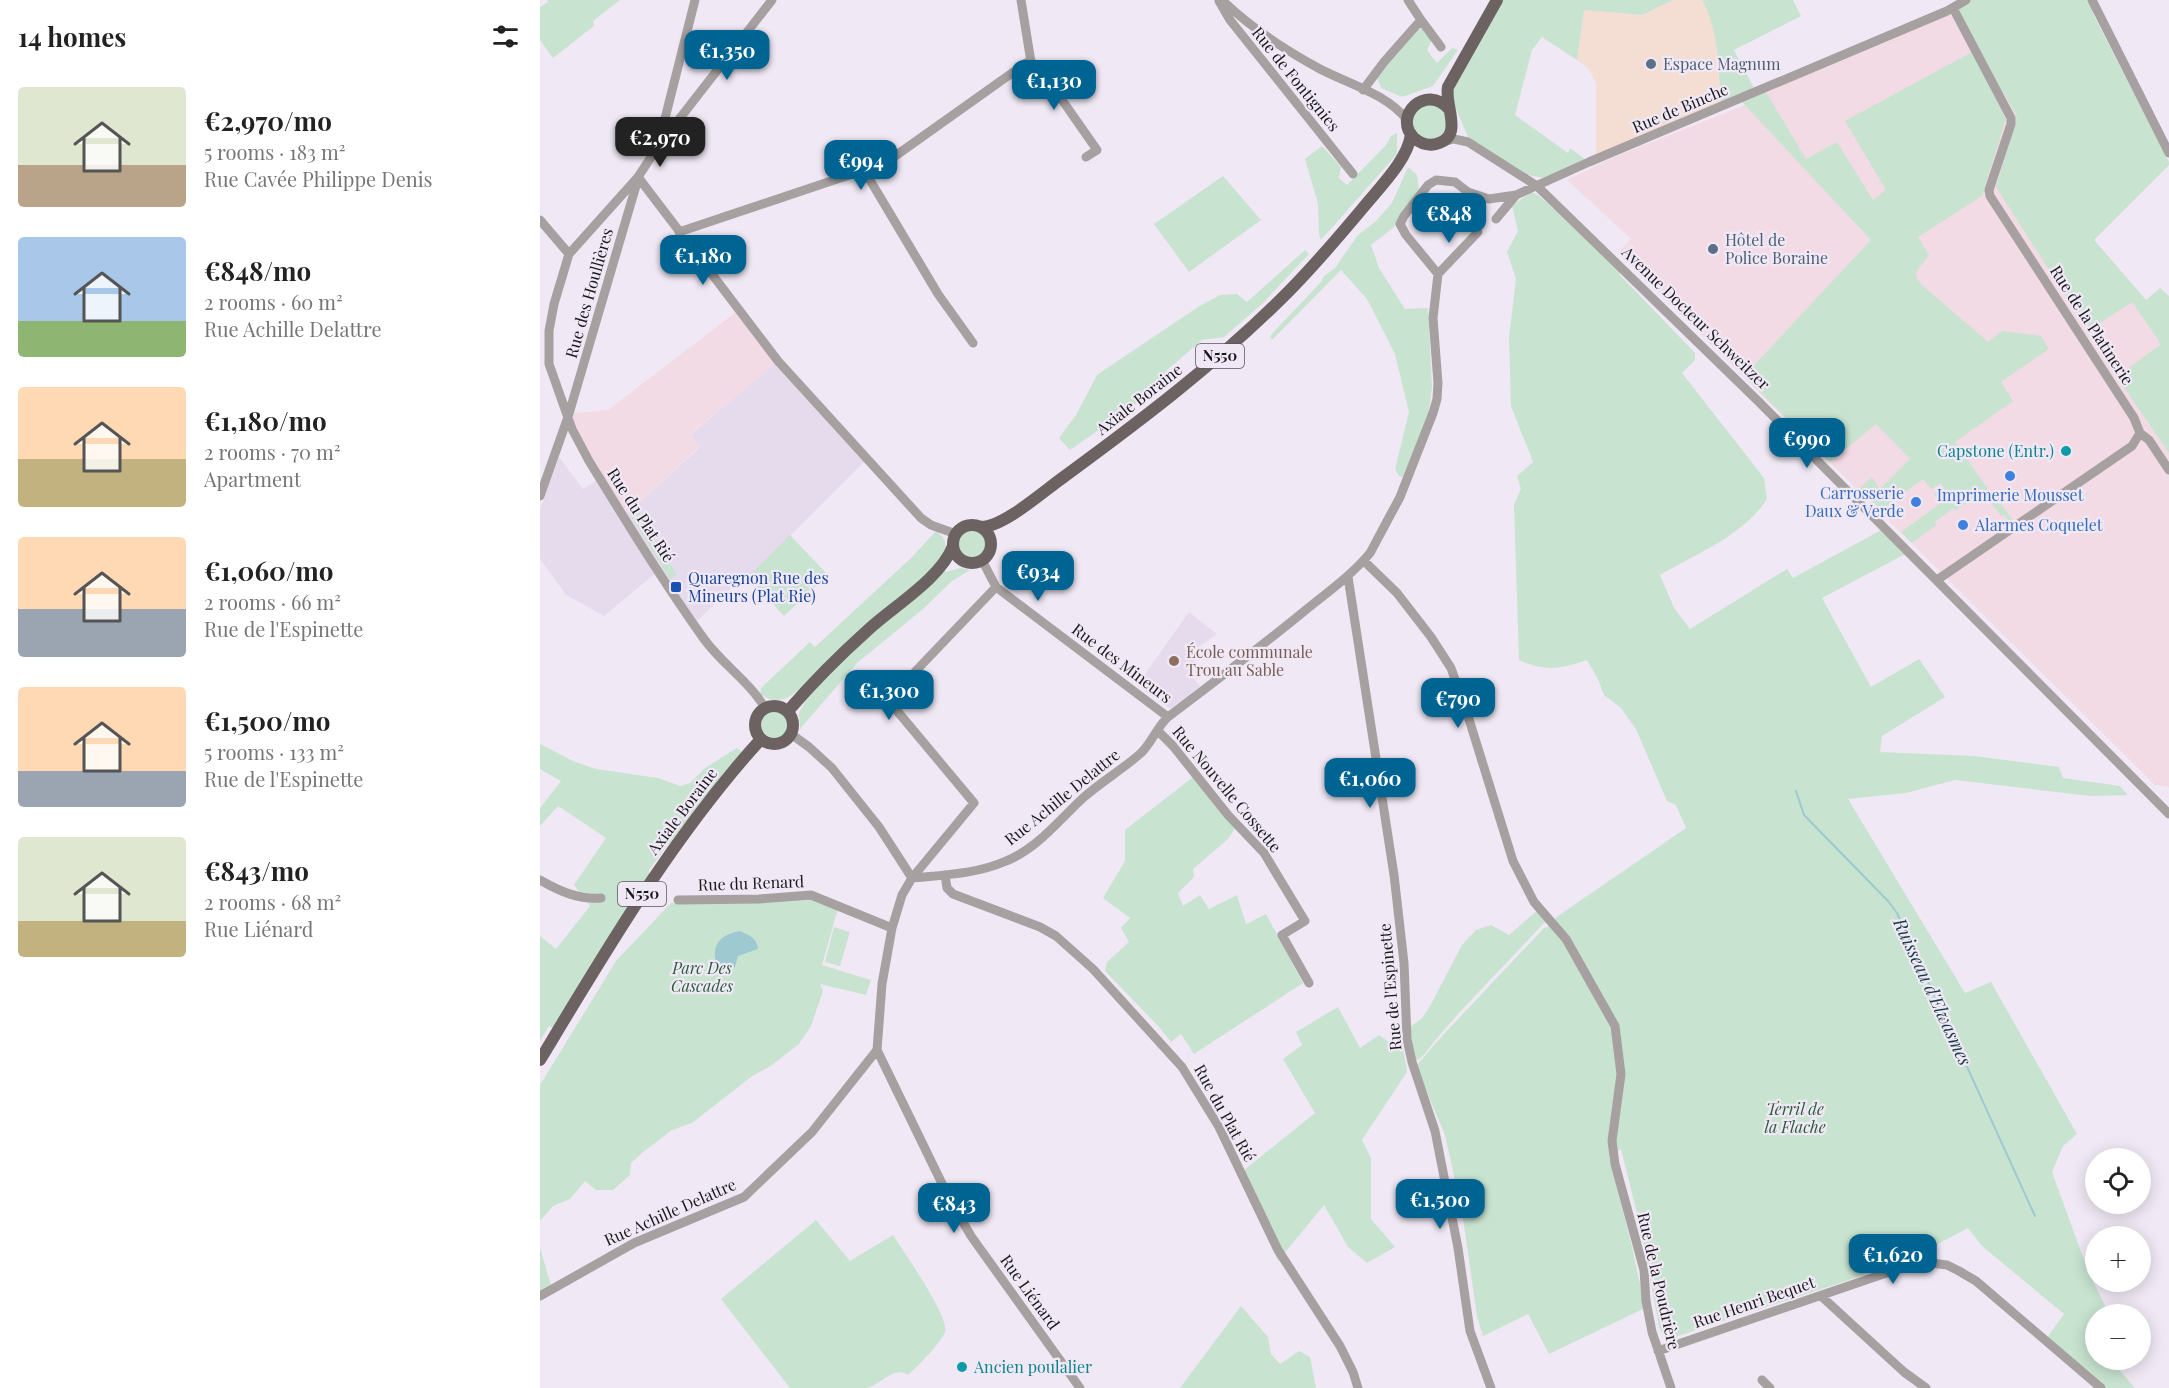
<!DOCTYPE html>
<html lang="en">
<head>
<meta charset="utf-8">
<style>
  :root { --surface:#fff; --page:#f6f6f6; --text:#222; --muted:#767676; --accent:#006493 }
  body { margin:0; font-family:"Playfair Display",serif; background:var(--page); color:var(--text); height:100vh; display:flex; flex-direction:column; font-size:22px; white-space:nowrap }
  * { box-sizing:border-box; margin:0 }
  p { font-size:20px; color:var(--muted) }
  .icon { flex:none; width:33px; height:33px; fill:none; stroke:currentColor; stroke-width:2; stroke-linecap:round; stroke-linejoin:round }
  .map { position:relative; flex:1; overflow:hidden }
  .sheet { display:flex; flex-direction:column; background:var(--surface); width:540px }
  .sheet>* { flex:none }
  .buttons { position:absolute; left:1545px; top:1148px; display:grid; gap:12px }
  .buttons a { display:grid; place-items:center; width:66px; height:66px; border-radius:50%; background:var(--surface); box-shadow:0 3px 15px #0003; font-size:30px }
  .price { position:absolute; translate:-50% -51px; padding:0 14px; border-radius:12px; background:var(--accent); color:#fff; font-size:20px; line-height:39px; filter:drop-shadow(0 2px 3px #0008) }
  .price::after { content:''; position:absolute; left:50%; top:36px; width:18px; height:14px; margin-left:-9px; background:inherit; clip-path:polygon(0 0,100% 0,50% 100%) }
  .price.on { background:#222; color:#fff }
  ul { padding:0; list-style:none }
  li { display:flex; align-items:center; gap:18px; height:150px; padding:0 18px }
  li span { display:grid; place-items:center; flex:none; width:168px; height:120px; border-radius:6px; color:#555 }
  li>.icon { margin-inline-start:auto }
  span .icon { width:72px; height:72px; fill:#fffc; stroke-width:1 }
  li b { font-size:26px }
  h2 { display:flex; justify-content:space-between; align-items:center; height:72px; padding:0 18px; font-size:26px }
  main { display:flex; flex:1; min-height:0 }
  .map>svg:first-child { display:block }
  .commercial { fill:#f4ddd2 }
  .industrial { fill:#f3dbe5 }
  .built { fill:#e6dbed }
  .green { fill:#c8e3d0 }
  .water { fill:#9ec9d1 }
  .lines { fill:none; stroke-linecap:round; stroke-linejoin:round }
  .stream { stroke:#9ec9d1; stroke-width:2 }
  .minor { stroke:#a7a0a1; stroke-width:9 }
  .major { stroke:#6d6262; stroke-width:12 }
  .service-dot { fill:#5c6f8a; stroke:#f0e9f5; stroke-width:2 }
  .culture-dot { fill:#0f9aa8; stroke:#f0e9f5; stroke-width:2 }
  .shop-dot { fill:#3f7fe0; stroke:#f0e9f5; stroke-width:2 }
  .transit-dot { fill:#1a4fb4; stroke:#f0e9f5; stroke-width:2 }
  .education-dot { fill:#8d6e63; stroke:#f0e9f5; stroke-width:2 }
  .labels { text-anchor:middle; stroke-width:4.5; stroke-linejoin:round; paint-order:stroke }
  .shield { fill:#f0e9f5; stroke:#5a575d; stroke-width:1.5 }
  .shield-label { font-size:15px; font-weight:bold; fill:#1a181c }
  .service-label { font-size:16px; fill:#4e5e75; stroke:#f0e9f5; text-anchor:start }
  .street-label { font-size:16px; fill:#1a181c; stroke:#f0e9f5 }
  .culture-label { font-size:16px; fill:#0d838f; stroke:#f0e9f5; text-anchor:end }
  .shop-label { font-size:16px; fill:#366cbe; stroke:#f0e9f5; text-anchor:end }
  .transit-label { font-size:16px; fill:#164399; stroke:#f0e9f5; text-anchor:start }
  .education-label { font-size:16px; fill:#785e54; stroke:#f0e9f5; text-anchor:start }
  .park-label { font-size:16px; font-style:italic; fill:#285c3c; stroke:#f0e9f5 }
  .water-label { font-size:18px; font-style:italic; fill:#153e44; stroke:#f0e9f5 }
</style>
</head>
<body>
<main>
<section class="sheet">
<h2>14 homes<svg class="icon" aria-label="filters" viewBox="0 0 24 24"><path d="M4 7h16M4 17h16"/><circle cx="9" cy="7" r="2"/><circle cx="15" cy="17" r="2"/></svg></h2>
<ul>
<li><span style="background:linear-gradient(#dfe7d0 65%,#b9a48a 0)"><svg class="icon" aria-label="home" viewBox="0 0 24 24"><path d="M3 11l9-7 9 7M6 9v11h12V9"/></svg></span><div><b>€2,970/mo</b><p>5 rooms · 183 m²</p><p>Rue Cavée Philippe Denis</p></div></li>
<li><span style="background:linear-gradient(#a9c7e8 70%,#8fb573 0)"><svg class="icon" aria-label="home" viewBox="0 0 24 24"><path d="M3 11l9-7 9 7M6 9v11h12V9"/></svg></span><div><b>€848/mo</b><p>2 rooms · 60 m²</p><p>Rue Achille Delattre</p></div></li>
<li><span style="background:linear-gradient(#ffd9b3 60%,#c2b280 0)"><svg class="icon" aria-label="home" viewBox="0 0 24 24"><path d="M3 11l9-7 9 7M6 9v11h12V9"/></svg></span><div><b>€1,180/mo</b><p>2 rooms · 70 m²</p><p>Apartment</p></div></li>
<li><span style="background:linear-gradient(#ffd9b3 60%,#9aa5b1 0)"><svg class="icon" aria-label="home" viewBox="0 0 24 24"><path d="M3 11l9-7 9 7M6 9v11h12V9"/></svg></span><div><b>€1,060/mo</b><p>2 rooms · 66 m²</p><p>Rue de l'Espinette</p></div></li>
<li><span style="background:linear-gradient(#ffd9b3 70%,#9aa5b1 0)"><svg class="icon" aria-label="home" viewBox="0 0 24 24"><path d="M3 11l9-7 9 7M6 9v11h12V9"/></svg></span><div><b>€1,500/mo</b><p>5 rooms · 133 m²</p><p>Rue de l'Espinette</p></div></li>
<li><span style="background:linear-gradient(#dfe7d0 70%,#c2b280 0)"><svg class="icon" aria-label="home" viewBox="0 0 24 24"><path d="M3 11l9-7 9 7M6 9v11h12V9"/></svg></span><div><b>€843/mo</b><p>2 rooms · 68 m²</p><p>Rue Liénard</p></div></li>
</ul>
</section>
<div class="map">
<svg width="1629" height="1388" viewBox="0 0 1629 1388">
  <rect width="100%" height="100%" fill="#f0e9f5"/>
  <!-- commercial -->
  <path class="commercial" d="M 1133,0 L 1162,0 L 1170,15 L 1175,31 L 1181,106 L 1056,159 L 1056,83 L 1048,68 L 1037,60 L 1044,10 L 1102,15 Z"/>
  <!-- industrial -->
  <path class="industrial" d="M 1407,6 L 1553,14 L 1629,162 L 1629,165 L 1554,240 L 1606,300 L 1620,288 L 1629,296 L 1629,787 L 1615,785 L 1078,252 L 1091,239 L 1027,180 L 1072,158 L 1205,105 L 1214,88 Z
    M 196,312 L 237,363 L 151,433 L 160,446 L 86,515 L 41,442 L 31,420 L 35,413 L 68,410 Z"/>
  <!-- built -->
  <path class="built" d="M 238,361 L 327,459 L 209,577 L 205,575 L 155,623 L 86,515 L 160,447 L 151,434 Z
    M 19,457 L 43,489 L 57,480 L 116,573 L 64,616 L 26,595 L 0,559 L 0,509 Z
    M 649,612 L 677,634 L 649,654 L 659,667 L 650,674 L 660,686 L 630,709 L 597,685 Z"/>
  <!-- green -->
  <path class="green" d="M 7,0 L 80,0 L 53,21 L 54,26 L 13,58 L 0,40 L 0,7 L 8,2 Z
    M 961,0 L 1133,0 L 1102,15 L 1044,10 L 1037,60 L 1002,37 L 992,50 L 975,115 L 1028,153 L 1030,148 L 1049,162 L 1004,178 L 988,175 L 985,178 L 928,142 L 928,137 L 911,97 L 914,84 Z
    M 1162,0 L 1253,0 L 1261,16 L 1194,50 L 1216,92 L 1181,106 C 1178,70 1180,32 1162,0 Z
    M 1426,0 L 1552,0 L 1556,11 L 1553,14 L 1629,162 L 1629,165 L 1554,240 L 1606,300 L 1620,288 L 1629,296 L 1629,453 L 1577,377 L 1621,344 L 1592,302 L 1548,331 L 1456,187 L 1477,117 L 1464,93 L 1460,96 L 1413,8 Z
    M 879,29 L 884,29 L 892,40 L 887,50 L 897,63 L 912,48 L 918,50 L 893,86 L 862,97 L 841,88 L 837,77 Z
    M 1432,52 L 1466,119 L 1442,196 L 1378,237 L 1389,255 L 1376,272 L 1377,279 L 1383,286 L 1448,342 L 1462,331 L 1501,336 L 1509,349 L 1461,382 L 1473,401 L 1415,442 L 1459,505 L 1461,504 L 1475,523 L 1471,526 L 1464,515 L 1461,516 L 1443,492 L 1415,511 L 1413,508 L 1395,522 L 1396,525 L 1372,543 L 1361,532 L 1401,503 L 1394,494 L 1403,487 L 1401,483 L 1391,489 L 1383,479 L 1341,510 L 1319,489 L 1332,477 L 1340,489 L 1370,459 L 1336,424 L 1290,462 L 1204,376 L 1331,240 L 1202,102 L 1226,92 L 1266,159 L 1297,142 L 1333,200 L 1346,190 L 1305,121 Z
    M873 122a17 17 0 1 1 34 0a17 17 0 1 1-34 0Z
    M 857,133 L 857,154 L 781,240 L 779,234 L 778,204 L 765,159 L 782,146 L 801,167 L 799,178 L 807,185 L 846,145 L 851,136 Z
    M 868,167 L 877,175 L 879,190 L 853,228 L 831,245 L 839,268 L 865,309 L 888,308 L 892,386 L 889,412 L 864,477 L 859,476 L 855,469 L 869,412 L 855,354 L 827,299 L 801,270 L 732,340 L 730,336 L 781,282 L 784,276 L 795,268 L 818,235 L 835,222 L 852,203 Z
    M 683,176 L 721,220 L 649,272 L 614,224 Z
    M 991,192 L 998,195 L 1084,269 L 1079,274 L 1155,353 L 1155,360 L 1142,373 L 1224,478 L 1227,499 C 1204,535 1156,554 1120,575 L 1134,608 L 1150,629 L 1247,569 L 1253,578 L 1345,528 L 1369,552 L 1282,598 L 1331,687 L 1379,659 L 1405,697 L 1342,736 L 1340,752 L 1435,756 L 1519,767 L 1523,778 L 1580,786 L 1588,795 L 1550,796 L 1415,780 L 1366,793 L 1308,799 L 1425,993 L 1451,982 L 1537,1134 L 1523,1146 L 1512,1172 L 1548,1271 L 1569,1314 L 1556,1314 L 1556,1359 L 1570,1359 L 1595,1388 L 1564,1388 L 1506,1339 L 1524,1314 L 1442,1246 L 1428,1228 L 1385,1251 L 1318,1277 L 1126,1340 L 1119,1327 L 1101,1229 L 1081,1149 L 1069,1157 L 1092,1247 L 1105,1308 L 1009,1354 L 988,1314 L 943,1336 L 937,1317 L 922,1211 L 905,1135 L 876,1066 L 902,1036 L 1004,928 L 1007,927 L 1018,916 L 1146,828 L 1136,805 L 1127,801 L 1096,729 L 1081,708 L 1064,695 L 1058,679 L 1047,660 C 1020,669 1006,672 979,660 L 974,505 L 981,489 L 977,476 L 993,462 L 971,406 L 969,337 L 976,279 L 967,252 L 978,231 L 972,206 Z
    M 765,250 L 769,254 L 722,304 L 684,337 L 662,340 L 625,372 L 623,385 L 530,450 L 519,438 L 536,415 L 557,375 L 658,307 L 680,295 L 697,294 L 707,302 Z
    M 96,507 L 137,575 L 130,579 L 89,513 Z
    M418 544a14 14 0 1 1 28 0a14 14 0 1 1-28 0Z
    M 396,531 C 410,541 407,550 398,563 L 406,572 L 420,568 L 430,570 L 412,581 L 383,609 L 317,663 L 260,729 L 259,713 L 268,697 L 259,689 C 246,701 236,704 220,694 L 221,688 L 270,642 L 275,647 L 371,558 Z
    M 250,535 L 288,575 L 244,616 L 208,577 Z
    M219 725a15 15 0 1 1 30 0a15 15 0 1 1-30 0Z
    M 0,744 L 33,761 L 56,769 L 118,778 L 140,786 L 150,783 L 165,768 L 197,748 L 203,753 L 132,843 L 128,844 L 109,870 L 109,876 L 13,1028 L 9,1026 L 0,1041 L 0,936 L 16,949 L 50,906 L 34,885 L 66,838 L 18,806 L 0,826 L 0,808 L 21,781 L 0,769 Z
    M 653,777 L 695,828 L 688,839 L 653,869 L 654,877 L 638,893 L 643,906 L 660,895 L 669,909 L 697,895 L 706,924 L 726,914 L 763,983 L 654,1054 L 641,1034 L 631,1042 L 619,1027 L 565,971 L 567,962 L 589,942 L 581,928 L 590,918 L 563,898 L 585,861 L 585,830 Z
    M 269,897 L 298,908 L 282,965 L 331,980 L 326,995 L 280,984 L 283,991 L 280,1000 L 271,1026 L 259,1044 L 232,1065 L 211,1077 L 152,1123 L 132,1130 L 103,1152 L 91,1163 L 90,1175 L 73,1190 L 56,1190 L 45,1181 L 30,1199 L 13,1206 L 0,1221 L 0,1085 L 76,961 L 131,903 L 220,903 Z
    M 1000,908 L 1011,921 L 1003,924 C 968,962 931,998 898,1037 C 890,1046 883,1060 872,1062 L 870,1027 L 882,1018 L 889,1008 L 922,945 L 936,930 L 951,925 L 969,935 Z
    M 294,927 L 310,932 L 300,966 L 285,962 Z
    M 798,1007 L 820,1048 L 839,1035 L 853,1045 L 862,1041 L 867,1072 L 822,1140 L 831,1158 L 831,1219 L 855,1247 L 827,1263 L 808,1247 L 784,1205 L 738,1261 L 698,1175 L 775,1113 L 743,1059 L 762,1045 L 756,1032 Z
    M 276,1220 L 310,1261 L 353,1235 C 363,1251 410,1317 405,1332 C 401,1343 377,1367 368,1375 C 353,1365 341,1386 326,1388 C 306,1388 272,1388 250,1388 L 181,1299 Z
    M 0,1248 L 11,1285 L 0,1291 Z
    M 701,1306 L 728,1337 L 731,1354 L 740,1364 L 759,1351 L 770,1357 L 776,1388 L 640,1388 Z"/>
  <!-- water -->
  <path class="water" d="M 200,931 C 209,935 217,938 218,949 L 198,956 L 195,967 L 188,971 L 178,968 C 170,947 178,935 200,931 Z"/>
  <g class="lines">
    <!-- stream -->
    <path class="stream" d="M 1256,791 L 1264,815 L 1348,901 L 1357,913 L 1495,1216"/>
    <!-- minor -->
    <path class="minor" d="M 481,0 L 491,62
      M 682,0 C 711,28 745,50 780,69 C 809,84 847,94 867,120
      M 1552,0 L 1629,153
      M 679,1 L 690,20 L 813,174
      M 881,20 L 901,47
      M 823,90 L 844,62 L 881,20 L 868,0
      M 119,142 L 155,0
      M 902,142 L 914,139 L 928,142 L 997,186 L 1219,402 L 1629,814
      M 324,170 L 351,159 L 486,63 L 491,62 L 499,67 L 557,150 L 546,157
      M 98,177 L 238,361 L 381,518 L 391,525 L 416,534
      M 956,219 L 976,195
      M 0,220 L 29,254
      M 139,232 L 324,170 L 398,294 L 433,343
      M 898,274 L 866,235 L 860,224 L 864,216 L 888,185 L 896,180 L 915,182 L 928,192 L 949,199 L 976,195 L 1049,162 L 1407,11 L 1426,0
      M 1600,433 L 1609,440 L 1629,470
      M 0,496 L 28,417 L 98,179
      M 442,560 L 456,587 L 628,717
      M 824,561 L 857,593 L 891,637 L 911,668 L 928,716 L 973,861 L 994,902 L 1026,939 L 1075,1026 L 1081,1074 L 1072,1141 L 1075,1164 L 1104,1270 L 1106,1301 L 1112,1332 L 1131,1388
      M 808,577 L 854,875 L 864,963 L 867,1039 L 872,1062 L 895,1131 L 918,1248 L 930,1331 L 951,1388
      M 1397,580 L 1592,446 L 1600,433 L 1594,418 L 1450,196 L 1449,190 L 1471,124 L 1471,118 L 1413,8
      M 327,675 L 348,700
      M 225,708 C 209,681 182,664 164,639 C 123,582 86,521 49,461 L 32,429 L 9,364 L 9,331 L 14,304 L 29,254 L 98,177 L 119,145 L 232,0
      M 618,731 L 633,746 L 688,815 L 724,853 L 765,921 L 742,935 L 769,983
      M 251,734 L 269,747 L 292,768 L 339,827 L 372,878
      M 405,875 L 407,888 L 413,894 L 500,927 L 516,936 L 553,969 L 642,1067 L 679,1127 L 738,1250 L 800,1346 L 813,1372 L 818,1388
      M 372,878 C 403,875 437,874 466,861 C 497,849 519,820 543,798 C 561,782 583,769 601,753 C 612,742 617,727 628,717 C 673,683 718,649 762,613 C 785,594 811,576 830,553 L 860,497 L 893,413 L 897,399 L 898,383 L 893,318 L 898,274 L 938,232
      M 0,880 C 19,891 39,900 61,898
      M 138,900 L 219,899 L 271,895 L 352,928
      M 337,1050 L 409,1198 L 431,1236 L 540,1388
      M 0,1296 L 94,1243 L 204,1197 L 272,1132 L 337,1050 L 342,984 L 352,928 L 362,895 L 372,878 L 434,803 L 348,700 L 456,587
      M 1281,1296 L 1364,1372 L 1386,1388
      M 1118,1351 L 1364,1267 L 1391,1263 L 1407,1265 L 1419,1271 L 1436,1281 L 1561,1388
      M 1222,1380 L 1230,1388"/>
    <!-- major -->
    <path class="major" d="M 909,109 C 886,83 852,116 874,138 C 880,143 888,146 896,144 C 925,137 904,106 908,87 L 957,0
      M413 544a19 19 0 1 1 38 0a19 19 0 1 1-38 0Z
      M 441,527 C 464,527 505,490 525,476 C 600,421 674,365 740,300 C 769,272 796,240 822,209 C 839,188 868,160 871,134
      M215 725a19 19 0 1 1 38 0a19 19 0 1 1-38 0Z
      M 248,711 C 273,682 300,655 329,629 C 354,606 401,578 413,546
      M 0,1060 C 67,949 133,836 221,739"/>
  </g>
  <!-- markers -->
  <g class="service-dot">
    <circle cx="1111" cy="64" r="6"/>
    <circle cx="1173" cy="249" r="6"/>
  </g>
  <g class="culture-dot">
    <circle cx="1526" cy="451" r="6"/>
    <circle cx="422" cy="1367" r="6"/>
  </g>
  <g class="shop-dot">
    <circle cx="1470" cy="476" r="6"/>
    <circle cx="1376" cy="502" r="6"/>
    <circle cx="1423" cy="525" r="6"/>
  </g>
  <rect class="transit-dot" x="130" y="581" width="12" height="12" rx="3"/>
  <circle class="education-dot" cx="634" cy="661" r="6"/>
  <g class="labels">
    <!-- shield labels -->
    <g class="shield">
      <rect x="656" y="344" width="48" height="24" rx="4.5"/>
      <rect x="78" y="882" width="48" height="24" rx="4.5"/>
    </g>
    <g class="shield-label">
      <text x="680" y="361">N550</text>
      <text x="102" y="899">N550</text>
    </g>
    <!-- service labels -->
    <g class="service-label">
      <text x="1123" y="70">Espace Magnum</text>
      <text x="1185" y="246">Hôtel de<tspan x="1185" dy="18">Police Boraine</tspan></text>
    </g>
    <!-- street labels -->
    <g class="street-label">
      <text transform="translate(756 79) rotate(51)" y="6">Rue de Fontignies</text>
      <text transform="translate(1140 108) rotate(-23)" y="6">Rue de Binche</text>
      <text transform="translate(49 293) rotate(-74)" y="6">Rue des Houllières</text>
      <text transform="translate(1156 318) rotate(44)" y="6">Avenue Docteur Schweitzer</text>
      <text transform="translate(1552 325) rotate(57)" y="6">Rue de la Platinerie</text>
      <text transform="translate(599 399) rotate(-38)" y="6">Axiale Boraine</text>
      <text transform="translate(101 515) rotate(57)" y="6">Rue du Plat Rié</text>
      <text transform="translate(582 663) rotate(37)" y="6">Rue des Mineurs</text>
      <text transform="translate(687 789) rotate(50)" y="6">Rue Nouvelle Cossette</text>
      <text transform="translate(522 797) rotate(-39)" y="6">Rue Achille Delattre</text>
      <text transform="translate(142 811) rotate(-53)" y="6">Axiale Boraine</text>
      <text transform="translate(211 883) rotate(-2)" y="6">Rue du Renard</text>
      <text transform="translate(850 987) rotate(-95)" y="6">Rue de l'Espinette</text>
      <text transform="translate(685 1113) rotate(61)" y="6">Rue du Plat Rié</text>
      <text transform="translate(130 1212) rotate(-24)" y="6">Rue Achille Delattre</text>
      <text transform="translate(1119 1281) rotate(77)" y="6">Rue de la Poudrière</text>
      <text transform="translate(490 1292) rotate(54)" y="6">Rue Liénard</text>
      <text transform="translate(1214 1302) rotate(-19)" y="6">Rue Henri Bequet</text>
    </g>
    <!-- culture labels -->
    <g class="culture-label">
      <text x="1514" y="457">Capstone (Entr.)</text>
      <text x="434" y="1373" text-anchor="start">Ancien poulalier</text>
    </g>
    <!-- shop labels -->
    <g class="shop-label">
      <text x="1364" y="499">Carrosserie<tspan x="1364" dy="18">Daux &amp; Verde</tspan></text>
      <text x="1470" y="501" text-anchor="middle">Imprimerie Mousset</text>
      <text x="1435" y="531" text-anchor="start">Alarmes Coquelet</text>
    </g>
    <!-- transit labels -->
    <g class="transit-label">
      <text x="148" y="584">Quaregnon Rue des<tspan x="148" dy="18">Mineurs (Plat Rie)</tspan></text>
    </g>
    <!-- education labels -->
    <g class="education-label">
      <text x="646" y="658">École communale<tspan x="646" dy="18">Trou au Sable</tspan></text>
    </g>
    <!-- park labels -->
    <g class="park-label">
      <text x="162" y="974">Parc Des<tspan x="162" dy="18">Cascades</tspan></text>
      <text x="1255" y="1115">Terril de<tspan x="1255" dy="18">la Flache</tspan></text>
    </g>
    <!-- water labels -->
    <g class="water-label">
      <text transform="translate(1392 992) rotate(65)" y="6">Ruisseau d'Elwasmes</text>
    </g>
  </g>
</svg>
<div class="buttons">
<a><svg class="icon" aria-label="locate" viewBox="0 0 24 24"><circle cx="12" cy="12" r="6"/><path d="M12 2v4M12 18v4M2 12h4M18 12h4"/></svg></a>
<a>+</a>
<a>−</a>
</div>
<b class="price" style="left:187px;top:81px">€1,350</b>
<b class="price" style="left:514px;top:111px">€1,130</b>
<b class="price on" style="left:120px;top:168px">€2,970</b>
<b class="price" style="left:321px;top:191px">€994</b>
<b class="price" style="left:909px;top:244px">€848</b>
<b class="price" style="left:163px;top:286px">€1,180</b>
<b class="price" style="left:1267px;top:469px">€990</b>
<b class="price" style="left:498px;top:602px">€934</b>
<b class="price" style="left:349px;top:721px">€1,300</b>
<b class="price" style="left:918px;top:729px">€790</b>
<b class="price" style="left:830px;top:809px">€1,060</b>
<b class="price" style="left:900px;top:1230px">€1,500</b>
<b class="price" style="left:414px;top:1234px">€843</b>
<b class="price" style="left:1353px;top:1285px">€1,620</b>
</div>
</main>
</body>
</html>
